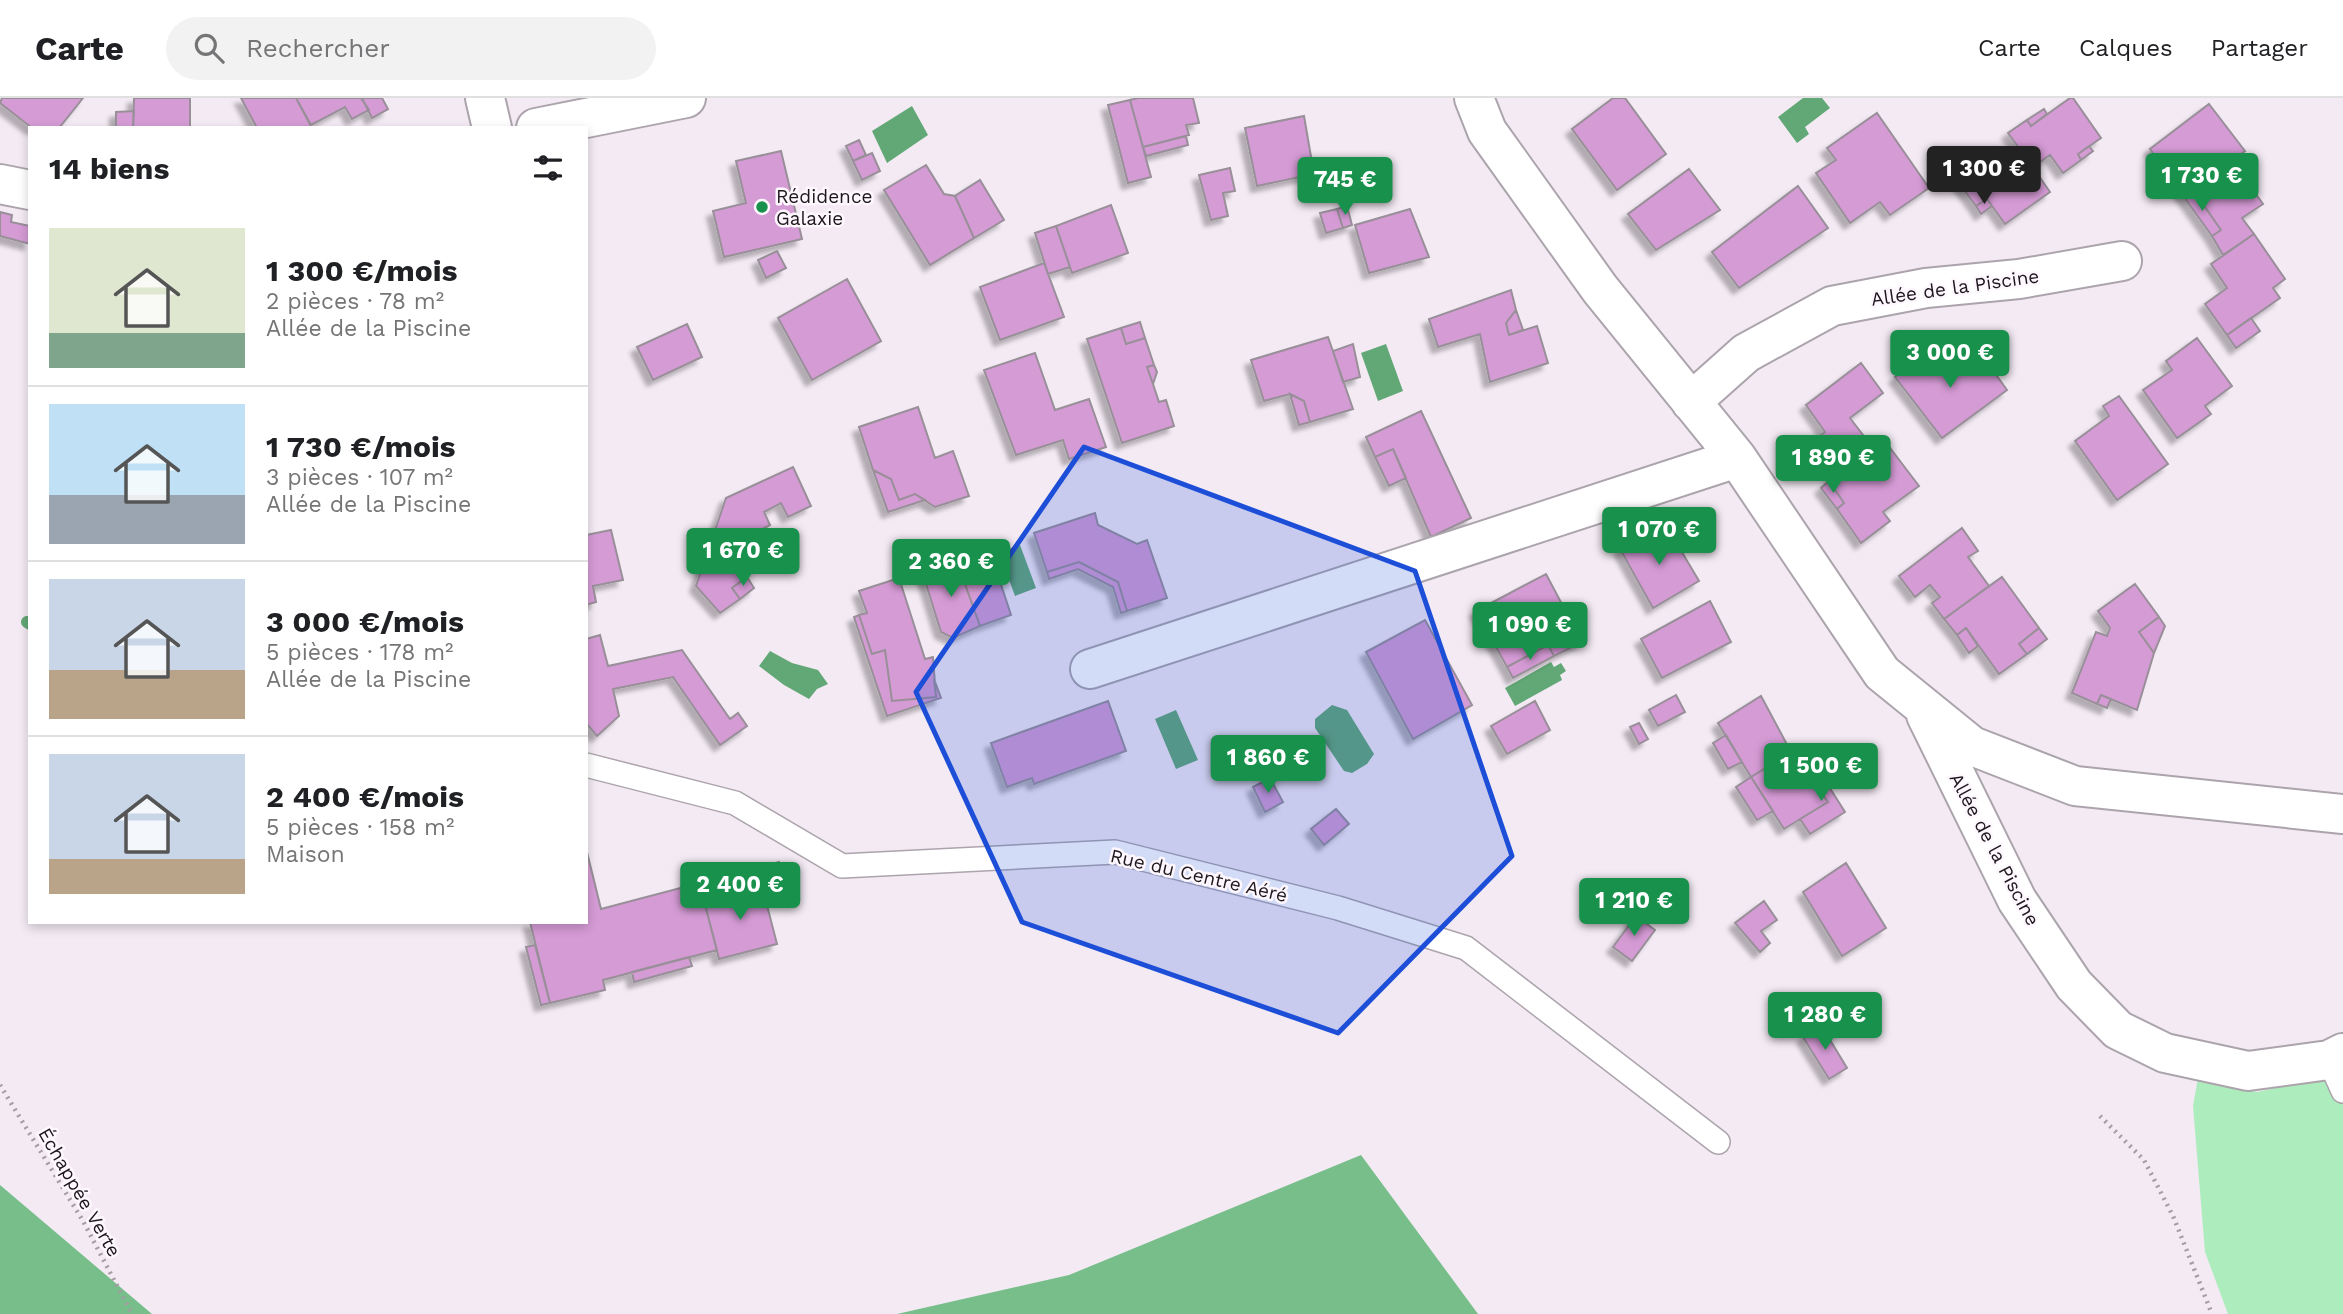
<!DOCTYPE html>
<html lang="fr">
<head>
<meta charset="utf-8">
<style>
  :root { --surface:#fff; --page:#f2f2f2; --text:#202124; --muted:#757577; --line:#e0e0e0; --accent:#18914c }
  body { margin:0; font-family:"Work Sans",sans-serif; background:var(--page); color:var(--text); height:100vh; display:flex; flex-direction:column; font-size:26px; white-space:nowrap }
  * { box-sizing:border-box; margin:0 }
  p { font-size:23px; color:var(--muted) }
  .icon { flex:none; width:38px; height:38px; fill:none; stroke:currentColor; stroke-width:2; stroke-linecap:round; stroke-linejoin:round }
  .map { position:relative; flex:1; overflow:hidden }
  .drawer { position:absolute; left:28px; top:28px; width:560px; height:798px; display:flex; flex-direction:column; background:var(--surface); border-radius:0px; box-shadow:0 4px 10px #0003 }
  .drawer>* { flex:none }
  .price { position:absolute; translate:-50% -60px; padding:0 16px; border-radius:7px; background:var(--accent); color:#fff; font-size:23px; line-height:46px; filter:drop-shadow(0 2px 4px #0008) }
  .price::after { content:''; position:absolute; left:50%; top:42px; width:21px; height:16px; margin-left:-10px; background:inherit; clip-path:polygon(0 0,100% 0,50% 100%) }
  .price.current { background:#222; color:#fff }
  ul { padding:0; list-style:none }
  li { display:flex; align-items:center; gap:21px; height:175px; padding:0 21px }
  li+li { border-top:2px solid var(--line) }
  li span { display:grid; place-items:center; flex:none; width:196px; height:140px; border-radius:0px; color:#555 }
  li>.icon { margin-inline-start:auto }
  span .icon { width:84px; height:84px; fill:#fffc; stroke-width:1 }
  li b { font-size:30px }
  h2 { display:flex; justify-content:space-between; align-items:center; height:84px; padding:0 21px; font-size:30px }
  header { display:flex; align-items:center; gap:42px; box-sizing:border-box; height:98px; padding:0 35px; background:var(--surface); border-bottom:2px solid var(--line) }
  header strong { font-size:33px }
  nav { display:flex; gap:38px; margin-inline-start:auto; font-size:24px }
  .search { width:490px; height:63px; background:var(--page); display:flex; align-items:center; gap:18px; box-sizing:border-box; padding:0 24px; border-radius:38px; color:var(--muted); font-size:26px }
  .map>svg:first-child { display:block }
  .green { fill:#adecbd }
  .forest { fill:#77be8b }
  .water { fill:#62a876 }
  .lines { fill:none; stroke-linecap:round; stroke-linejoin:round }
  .stream { stroke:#62a876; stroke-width:12 }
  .building { fill:#d59bd5; stroke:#988f98; stroke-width:2; filter:url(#shadow) }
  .service-casing { stroke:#aca4ac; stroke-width:26 }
  .minor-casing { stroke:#aca4ac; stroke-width:42 }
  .path { stroke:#a39ca3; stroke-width:4.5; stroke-dasharray:2 5; stroke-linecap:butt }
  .service { stroke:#fff; stroke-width:23 }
  .minor { stroke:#fff; stroke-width:38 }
  .marked { fill:#1d4ed8; fill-opacity:0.2; stroke:#1d4ed8; stroke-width:5; stroke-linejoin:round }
  .poi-dot { fill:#18914c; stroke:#fef8fe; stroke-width:2.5 }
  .labels { text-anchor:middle; stroke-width:5; stroke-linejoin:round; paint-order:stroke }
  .poi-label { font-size:19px; fill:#1c181c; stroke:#fef8fe; text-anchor:start }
  .street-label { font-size:19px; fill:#1c181c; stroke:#fef8fe }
</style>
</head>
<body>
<header>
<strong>Carte</strong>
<div class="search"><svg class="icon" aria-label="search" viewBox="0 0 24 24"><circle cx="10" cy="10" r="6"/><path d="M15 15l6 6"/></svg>Rechercher</div>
<nav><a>Carte</a><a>Calques</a><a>Partager</a></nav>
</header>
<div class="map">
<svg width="2343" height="1216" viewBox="0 0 2343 1216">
  <defs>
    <filter id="shadow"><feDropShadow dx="-6" dy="6" stdDeviation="2" flood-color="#0004"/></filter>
  </defs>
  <rect width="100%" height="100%" fill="#f3eaf3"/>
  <!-- green -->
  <path class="green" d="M 2343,975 L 2343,1216 L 2228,1216 L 2205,1154 L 2193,1008 L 2198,980 L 2257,994 Z"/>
  <!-- forest -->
  <path class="forest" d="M 1361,1057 L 1478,1216 L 897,1216 L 1069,1177 Z
    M 0,1087 L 152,1216 L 0,1216 Z"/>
  <!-- water -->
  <path class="water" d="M 1803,0 L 1822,0 L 1830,10 L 1805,29 L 1809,36 L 1797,45 L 1778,19 Z
    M 912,8 L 928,37 L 887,65 L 872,33 Z
    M 1386,246 L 1403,293 L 1378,303 L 1361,255 Z
    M 1020,447 L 1036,490 L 1015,498 L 999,454 Z
    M 770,553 L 792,565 L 818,572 L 828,586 L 817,591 L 809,601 L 784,587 L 759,568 Z
    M 1551,564 L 1554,569 L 1561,565 L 1566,573 L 1560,577 L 1562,582 L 1515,608 L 1505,590 Z
    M 1332,607 L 1347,612 L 1374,656 L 1367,666 L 1352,675 L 1344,673 L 1315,630 L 1315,621 Z
    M 1176,612 L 1198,662 L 1176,671 L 1155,621 Z"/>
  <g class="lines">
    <!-- stream -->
    <path class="stream" d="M 27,524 L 30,526"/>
  </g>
  <!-- building -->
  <path class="building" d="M 2,0 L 83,0 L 59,30 L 32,30 L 0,5 Z
    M 134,0 L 190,0 L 190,30 L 133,30 Z
    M 241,0 L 296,0 L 312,30 L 257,30 Z
    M 296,0 L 361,0 L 369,12 L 352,21 L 345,9 L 311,27 Z
    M 362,0 L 382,0 L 388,11 L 372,20 Z
    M 1138,0 L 1193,0 L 1199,25 L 1186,27 L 1189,37 L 1143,49 L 1130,2 Z
    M 1613,0 L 1625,0 L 1666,56 L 1617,92 L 1572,31 Z
    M 2070,0 L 2073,0 L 2101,40 L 2078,56 L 2081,62 L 2063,75 L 2050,57 L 2033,69 L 2008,35 L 2027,22 L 2031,28 Z
    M 1130,2 L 1151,79 L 1128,85 L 1108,7 Z
    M 2209,6 L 2245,53 L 2193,92 L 2175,68 L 2167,75 L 2150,51 Z
    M 2044,11 L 2047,16 L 2031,28 L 2027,22 Z
    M 134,13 L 133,30 L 116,30 L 116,14 Z
    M 1877,15 L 1929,90 L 1890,117 L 1880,104 L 1850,125 L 1816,75 L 1836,62 L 1827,50 Z
    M 1304,18 L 1314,76 L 1257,88 L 1245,30 Z
    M 1186,38 L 1188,47 L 1146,58 L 1143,49 Z
    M 859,42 L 866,57 L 853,63 L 846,48 Z
    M 2089,48 L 2093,53 L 2081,62 L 2078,56 Z
    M 1979,51 L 1992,70 L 2020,51 L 2050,94 L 2005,126 L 1987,101 L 1976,108 L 1949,72 Z
    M 781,53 L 802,141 L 724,159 L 713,113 L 746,105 L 736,63 Z
    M 872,55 L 880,73 L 862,82 L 853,63 Z
    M 2232,63 L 2263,106 L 2242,120 L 2254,136 L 2223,157 L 2212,138 L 2221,132 L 2193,92 Z
    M 926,67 L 944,96 L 955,98 L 974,140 L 930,167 L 884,92 Z
    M 2175,68 L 2193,92 L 2184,99 L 2167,75 Z
    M 1230,70 L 1235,93 L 1223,95 L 1228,118 L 1211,122 L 1199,77 Z
    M 1689,71 L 1720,112 L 1656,152 L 1628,116 Z
    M 980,82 L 1004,122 L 974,140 L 955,98 Z
    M 1798,88 L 1828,130 L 1739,190 L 1712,154 Z
    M 2193,92 L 2221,132 L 2212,138 L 2184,99 Z
    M 1987,101 L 1992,108 L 1981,116 L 1976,108 Z
    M 1111,107 L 1128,155 L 1072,175 L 1056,128 Z
    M 1347,108 L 1352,127 L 1343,130 L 1337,111 Z
    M 1337,111 L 1343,130 L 1326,135 L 1320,115 Z
    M 1410,111 L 1429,159 L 1369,175 L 1355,127 Z
    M 0,114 L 12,117 L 11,124 L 30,128 L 30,146 L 0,138 Z
    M 1056,128 L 1070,169 L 1048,176 L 1035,135 Z
    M 2254,136 L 2285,181 L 2273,190 L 2280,200 L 2227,237 L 2205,206 L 2227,190 L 2211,166 Z
    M 777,153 L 786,170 L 766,180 L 758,162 Z
    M 1044,165 L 1064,219 L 1000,242 L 980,189 Z
    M 847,181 L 881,243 L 812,282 L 778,220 Z
    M 1511,192 L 1516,212 L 1506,225 L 1509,237 L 1537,228 L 1548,265 L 1490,284 L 1480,236 L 1438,249 L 1429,221 Z
    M 1516,212 L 1523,232 L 1509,237 L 1506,225 Z
    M 2251,220 L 2260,233 L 2236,250 L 2227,237 Z
    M 1140,224 L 1145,240 L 1126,246 L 1121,230 Z
    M 687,226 L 702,259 L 653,282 L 637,249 Z
    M 1121,230 L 1126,246 L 1145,240 L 1154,267 L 1147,269 L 1153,286 L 1159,304 L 1166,302 L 1174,328 L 1122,345 L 1087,241 Z
    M 1328,239 L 1353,311 L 1310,324 L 1304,303 L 1290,296 L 1264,303 L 1251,262 Z
    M 2197,240 L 2232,288 L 2205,308 L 2211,316 L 2177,340 L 2143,292 L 2172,272 L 2166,263 Z
    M 1974,245 L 1981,256 L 1954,276 L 1946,265 Z
    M 1353,246 L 1360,279 L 1343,284 L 1333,253 Z
    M 1936,250 L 1954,276 L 1981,256 L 2007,292 L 1942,340 L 1895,279 Z
    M 1035,255 L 1055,312 L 1089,301 L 1106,349 L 1069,361 L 1063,342 L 1016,357 L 984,272 Z
    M 1861,265 L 1883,295 L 1850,320 L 1873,350 L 1836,377 L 1812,344 L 1825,334 L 1806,307 Z
    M 1154,267 L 1157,274 L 1153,286 L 1147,269 Z
    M 1290,296 L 1304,303 L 1310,324 L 1299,327 Z
    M 2119,298 L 2168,366 L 2117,402 L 2075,343 L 2109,318 L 2103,308 Z
    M 918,309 L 935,360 L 953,353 L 969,398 L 935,409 L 915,396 L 899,402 L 891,381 L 873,372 L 859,329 Z
    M 1421,313 L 1471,420 L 1431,439 L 1393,351 L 1375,359 L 1366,339 Z
    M 1884,342 L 1919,388 L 1883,414 L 1890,423 L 1861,445 L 1837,411 L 1844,405 L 1829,383 Z
    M 1393,351 L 1406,380 L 1389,388 L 1375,359 Z
    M 793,369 L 811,408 L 788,419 L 781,405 L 764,414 L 770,427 L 759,433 L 747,479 L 732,490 L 740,501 L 720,515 L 696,488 L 726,400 Z
    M 873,372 L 891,381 L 899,402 L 915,396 L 925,402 L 888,414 Z
    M 1829,383 L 1844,405 L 1837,411 L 1821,390 Z
    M 1095,415 L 1098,427 L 1137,446 L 1147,442 L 1167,500 L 1127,513 L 1118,484 L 1079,464 L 1047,474 L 1034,435 Z
    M 1659,429 L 1666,443 L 1673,439 L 1699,483 L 1653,510 L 1620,451 Z
    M 1962,430 L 1978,453 L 1968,459 L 1989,488 L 1944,521 L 1932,505 L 1940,499 L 1930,487 L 1915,499 L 1899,478 Z
    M 611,432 L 623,482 L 593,488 L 596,504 L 586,507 L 586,437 Z
    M 989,450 L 1011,517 L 980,528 L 956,461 Z
    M 956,461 L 980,528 L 953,540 L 941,534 L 922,473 Z
    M 1079,464 L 1118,484 L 1127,513 L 1121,515 L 1113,489 L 1078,471 L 1049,481 L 1047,474 Z
    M 1546,476 L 1582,544 L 1554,558 L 1548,547 L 1507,569 L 1476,513 Z
    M 747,479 L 754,490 L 740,501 L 732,490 Z
    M 2002,479 L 2039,530 L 2019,546 L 2027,556 L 1999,576 L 1966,530 L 1957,537 L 1944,521 Z
    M 899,480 L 925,561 L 933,559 L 936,599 L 892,603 L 885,552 L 872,556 L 859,517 L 867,515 L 859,493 Z
    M 2135,486 L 2159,519 L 2139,534 L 2154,555 L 2137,612 L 2101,597 L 2097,606 L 2072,595 L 2096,534 L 2107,538 L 2110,530 L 2098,513 Z
    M 1710,503 L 1731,544 L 1662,580 L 1641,541 Z
    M 859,517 L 872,556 L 885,552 L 892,603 L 936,599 L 934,581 L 941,600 L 887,618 L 854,519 Z
    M 2159,519 L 2165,528 L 2154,555 L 2139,534 Z
    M 1425,522 L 1472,607 L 1413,641 L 1366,554 Z
    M 1966,530 L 1978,548 L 1969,555 L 1957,537 Z
    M 2039,530 L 2047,541 L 2027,556 L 2019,546 Z
    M 600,537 L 608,568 L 682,552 L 730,621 L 738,615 L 747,628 L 720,647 L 673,579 L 613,591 L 619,618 L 597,638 L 586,625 L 586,541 Z
    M 1548,547 L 1554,558 L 1513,580 L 1507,569 Z
    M 1676,597 L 1685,614 L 1658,628 L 1649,612 Z
    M 2101,597 L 2111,601 L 2107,610 L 2097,606 Z
    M 1761,598 L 1791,654 L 1751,679 L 1718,625 Z
    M 1108,603 L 1126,653 L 1034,686 L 1032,680 L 1007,689 L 991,645 Z
    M 1535,603 L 1550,632 L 1507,656 L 1491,628 Z
    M 1639,625 L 1648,641 L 1639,646 L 1630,629 Z
    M 1726,637 L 1742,664 L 1728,671 L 1713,645 Z
    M 1791,654 L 1828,704 L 1784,731 L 1751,679 Z
    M 1814,665 L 1845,714 L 1810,736 L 1800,721 L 1828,704 L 1803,672 Z
    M 1751,679 L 1773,713 L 1757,722 L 1736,689 Z
    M 1270,680 L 1283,704 L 1265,714 L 1253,689 Z
    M 1336,711 L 1349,726 L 1324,747 L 1311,731 Z
    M 586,750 L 601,811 L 779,764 L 784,783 L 704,803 L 717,852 L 603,882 L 605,892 L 550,905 L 530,824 L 586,824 Z
    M 1846,765 L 1886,830 L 1842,858 L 1803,794 Z
    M 762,788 L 777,846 L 719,861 L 704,803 Z
    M 1764,803 L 1777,822 L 1761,833 L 1770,845 L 1760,854 L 1735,825 Z
    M 1636,818 L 1655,832 L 1632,863 L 1613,849 Z
    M 535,847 L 550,905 L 541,907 L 526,849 Z
    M 689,859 L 692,868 L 634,884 L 632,874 Z
    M 1821,927 L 1847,970 L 1829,981 L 1803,939 Z"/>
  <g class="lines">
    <!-- service casing -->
    <g class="service-casing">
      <path id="service" d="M 586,667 L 735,705 L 842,768 L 1115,754 L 1338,810 L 1466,850 L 1718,1044
        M 2329,962 L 2343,993"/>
    </g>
    <!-- minor casing -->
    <g class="minor-casing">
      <path id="minor" d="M 485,0 L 492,30
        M 1474,0 L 1487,33 L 1600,191 L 1737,360 L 1882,575 L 1972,648 L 2075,688 L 2343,716
        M 536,30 L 686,0
        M 0,86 L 30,92
        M 1691,304 L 1746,255 L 1832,208 L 1926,190 L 2019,181 L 2122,163
        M 1090,571 L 1737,360
        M 1926,617 L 2017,802 L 2074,887 L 2118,932 L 2165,955 L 2248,973 L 2329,962 L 2343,955"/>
    </g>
    <!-- path -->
    <path class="path" d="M 0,987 L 83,1123 L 132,1216
      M 2100,1018 L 2144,1062 L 2173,1118 L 2212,1216"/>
    <!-- service -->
    <use href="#service" class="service"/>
    <!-- minor -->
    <use href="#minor" class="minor"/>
  </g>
  <!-- marked area -->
  <path class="marked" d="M 1084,349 L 1415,473 L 1512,758 L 1338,935 L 1022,824 L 916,594 Z"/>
  <!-- markers -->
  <circle class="poi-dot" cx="762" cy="109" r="7"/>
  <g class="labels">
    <!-- poi labels -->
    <g class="poi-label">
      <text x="776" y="105">Rédidence<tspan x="776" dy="22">Galaxie</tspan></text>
    </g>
    <!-- street labels -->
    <g class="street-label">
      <text transform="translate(1955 189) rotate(-8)" y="7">Allée de la Piscine</text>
      <text transform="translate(1995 751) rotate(62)" y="7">Allée de la Piscine</text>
      <text transform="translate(1199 777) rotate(13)" y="7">Rue du Centre Aéré</text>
      <text transform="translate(80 1094) rotate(60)" y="7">Échappée Verte</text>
    </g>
  </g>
</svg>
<b class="price current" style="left:1984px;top:108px">1 300 €</b>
<b class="price" style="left:2202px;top:115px">1 730 €</b>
<b class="price" style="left:1345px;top:119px">745 €</b>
<b class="price" style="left:1950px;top:292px">3 000 €</b>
<b class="price" style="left:1833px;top:397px">1 890 €</b>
<b class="price" style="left:1659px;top:469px">1 070 €</b>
<b class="price" style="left:743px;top:490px">1 670 €</b>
<b class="price" style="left:951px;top:501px">2 360 €</b>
<b class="price" style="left:1530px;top:564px">1 090 €</b>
<b class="price" style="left:1268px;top:697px">1 860 €</b>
<b class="price" style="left:1821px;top:705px">1 500 €</b>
<b class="price" style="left:740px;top:824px">2 400 €</b>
<b class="price" style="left:1634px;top:840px">1 210 €</b>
<b class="price" style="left:1825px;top:954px">1 280 €</b>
<section class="drawer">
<h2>14 biens<svg class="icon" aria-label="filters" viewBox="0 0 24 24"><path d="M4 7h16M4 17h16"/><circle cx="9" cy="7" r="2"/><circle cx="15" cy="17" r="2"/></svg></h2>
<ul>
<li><span style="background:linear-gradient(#dfe7d0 75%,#7fa58c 0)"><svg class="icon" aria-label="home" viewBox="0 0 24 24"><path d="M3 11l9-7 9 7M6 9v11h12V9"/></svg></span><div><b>1 300 €/mois</b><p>2 pièces · 78 m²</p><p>Allée de la Piscine</p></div></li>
<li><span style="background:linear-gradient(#bfe0f5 65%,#9aa5b1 0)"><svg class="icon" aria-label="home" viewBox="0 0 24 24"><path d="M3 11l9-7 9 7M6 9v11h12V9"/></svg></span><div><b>1 730 €/mois</b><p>3 pièces · 107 m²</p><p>Allée de la Piscine</p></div></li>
<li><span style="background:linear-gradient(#c9d6e8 65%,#b9a48a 0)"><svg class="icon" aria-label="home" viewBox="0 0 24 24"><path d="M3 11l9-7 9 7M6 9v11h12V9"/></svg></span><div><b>3 000 €/mois</b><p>5 pièces · 178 m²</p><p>Allée de la Piscine</p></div></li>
<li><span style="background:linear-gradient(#c9d6e8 75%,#b9a48a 0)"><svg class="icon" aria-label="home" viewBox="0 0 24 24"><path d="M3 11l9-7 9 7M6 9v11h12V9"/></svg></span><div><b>2 400 €/mois</b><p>5 pièces · 158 m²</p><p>Maison</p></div></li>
</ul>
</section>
</div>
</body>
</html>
